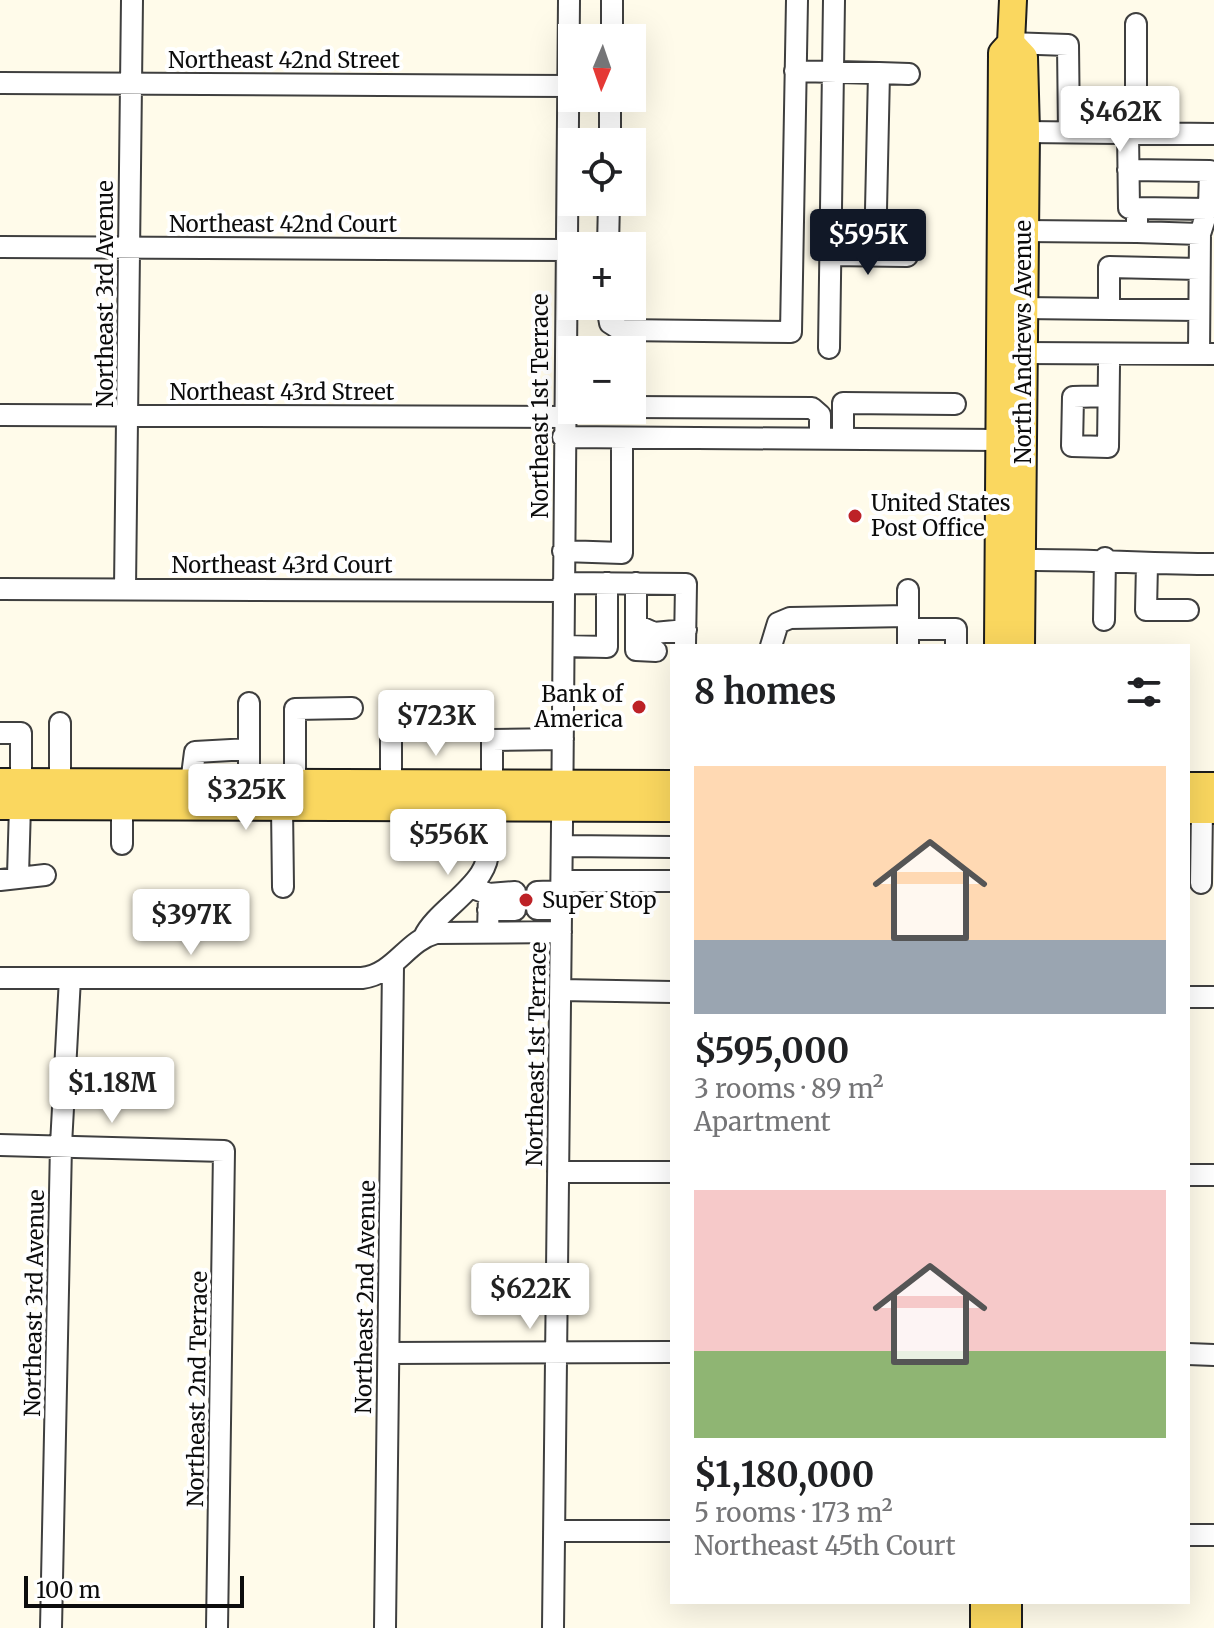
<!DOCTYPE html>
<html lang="en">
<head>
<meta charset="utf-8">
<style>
  :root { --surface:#fff; --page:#f2f2f2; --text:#202124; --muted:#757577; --accent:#111827 }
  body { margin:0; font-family:Merriweather,serif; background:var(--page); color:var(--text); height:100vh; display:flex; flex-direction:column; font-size:30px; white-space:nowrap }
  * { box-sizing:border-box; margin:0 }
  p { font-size:26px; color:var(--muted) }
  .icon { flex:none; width:44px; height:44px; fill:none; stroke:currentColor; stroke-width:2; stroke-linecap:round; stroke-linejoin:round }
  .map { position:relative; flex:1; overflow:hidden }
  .details { position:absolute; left:670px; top:644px; width:520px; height:960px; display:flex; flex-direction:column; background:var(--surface); border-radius:0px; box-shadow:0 8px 32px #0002 }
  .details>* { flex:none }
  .needle { width:52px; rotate:182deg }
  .fabs { position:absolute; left:558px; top:24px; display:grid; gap:16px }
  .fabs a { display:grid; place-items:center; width:88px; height:88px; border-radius:0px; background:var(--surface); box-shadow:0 8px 32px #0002; font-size:40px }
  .scale { position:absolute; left:24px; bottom:20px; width:220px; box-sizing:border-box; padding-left:8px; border:4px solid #0c0c0c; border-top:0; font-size:22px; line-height:28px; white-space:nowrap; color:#0c0c0c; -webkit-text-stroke:6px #fff; paint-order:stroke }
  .price { position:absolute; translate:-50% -68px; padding:0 18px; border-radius:8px; background:#fff; color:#222; font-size:26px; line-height:52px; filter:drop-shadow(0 2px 4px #0008) }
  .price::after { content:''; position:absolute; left:50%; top:48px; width:24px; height:18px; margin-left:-12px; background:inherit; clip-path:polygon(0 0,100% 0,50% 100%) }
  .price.current { background:var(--accent); color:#fff }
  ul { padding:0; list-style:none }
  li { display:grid; align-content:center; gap:16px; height:424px; padding:0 24px }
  li span { display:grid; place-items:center; height:248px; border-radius:0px; color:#555 }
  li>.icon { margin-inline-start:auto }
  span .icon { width:144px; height:144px; fill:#fffc; stroke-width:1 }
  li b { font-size:34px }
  h2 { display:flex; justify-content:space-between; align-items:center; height:96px; padding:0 24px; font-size:34px }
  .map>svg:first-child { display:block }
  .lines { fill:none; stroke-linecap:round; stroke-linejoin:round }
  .minor-casing { stroke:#3f3f3f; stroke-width:24 }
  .major-casing { stroke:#1d1d1d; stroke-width:30 }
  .minor { stroke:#fff; stroke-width:20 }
  .major { stroke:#fad75f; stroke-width:26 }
  .poi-dot { fill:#bd2227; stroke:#fff; stroke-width:3 }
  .labels { text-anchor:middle; stroke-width:8; stroke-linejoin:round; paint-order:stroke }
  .street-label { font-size:22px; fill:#0c0c0c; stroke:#fff }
  .poi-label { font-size:22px; fill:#0c0c0c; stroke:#fff; text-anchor:start }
</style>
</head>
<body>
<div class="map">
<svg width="1214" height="1628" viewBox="0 0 1214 1628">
  <rect width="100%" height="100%" fill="#fffbea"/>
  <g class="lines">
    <!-- minor casing -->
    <g class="minor-casing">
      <path id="minor" d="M 1136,24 L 1136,132
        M 612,38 L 612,0
        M 1011,43 L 1068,45 L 1069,132
        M 795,71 L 879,73
        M 0,83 L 569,86
        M 1026,132 L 1214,134
        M 610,142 L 610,98
        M 1128,170 L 1210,171 L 1209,206 L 1200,234 L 1137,232
        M 1137,208 L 1208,209
        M 1024,231 L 1137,232 L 1137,208 L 1129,208 L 1128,133
        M 608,246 L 609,202
        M 0,247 L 566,250
        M 830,255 L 907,256
        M 875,255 L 879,73 L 909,74
        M 607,306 L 610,323 L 621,330 L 791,332 L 797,0
        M 1023,308 L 1199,310
        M 1109,309 L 1109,267 L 1199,269
        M 829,348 L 834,0
        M 1023,353 L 1214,354
        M 1199,354 L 1200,234
        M 1108,396 L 1073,397 L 1072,446 L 1108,447 L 1109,366 L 1109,354
        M 632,407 L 812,408 L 820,415 L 820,438
        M 0,415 L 563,417
        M 563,437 L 999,440
        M 843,438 L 843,403 L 955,404
        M 563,551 L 622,553 L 622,438
        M 1022,560 C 1086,559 1150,564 1214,564
        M 1147,564 L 1146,610 L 1188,610
        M 563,583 L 686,584 L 685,646
        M 636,583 L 636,650 L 656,651
        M 125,588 L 132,0
        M 0,589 L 563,591
        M 1104,620 L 1105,558
        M 636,625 L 654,633 L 686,630
        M 908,629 L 956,629 L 956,646
        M 564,646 L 607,647 L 607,583
        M 771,646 L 778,623 L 790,618 L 908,616
        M 908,646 L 908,590
        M 60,723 L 60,783
        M 0,733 L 21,733 L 21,782
        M 191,783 L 195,752 L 249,749
        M 249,783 L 249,703
        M 295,783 L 295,709 L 352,708
        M 391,783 L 391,727
        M 492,784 L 492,740 L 563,739
        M 122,807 L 122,844
        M 282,807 L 283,887
        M 564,846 L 672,847
        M 18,875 L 20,806
        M 0,880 L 45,875
        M 563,881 L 672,881
        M 1201,883 L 1202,810
        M 470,887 L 489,894 L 488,932
        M 537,892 L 562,891
        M 489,894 L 515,892
        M 537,909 L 562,909
        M 488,910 L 515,910
        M 424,937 C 438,906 502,879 485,838 C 480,827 469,817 461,807
        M 0,978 L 362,978 C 395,974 406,941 436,933 L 561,932
        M 561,990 L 672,992
        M 1188,997 L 1214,997
        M 0,1145 L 224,1151 L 217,1628
        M 558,1172 L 672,1172
        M 1188,1175 L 1214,1175
        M 389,1353 L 672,1352
        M 1188,1354 L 1214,1355
        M 554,1531 L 672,1531
        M 1188,1535 L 1214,1535
        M 51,1628 L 61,1145 L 70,978
        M 385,1628 L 393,966
        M 553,1628 C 559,1085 566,543 569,0"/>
    </g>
    <!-- major casing -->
    <g class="major-casing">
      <path id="major" d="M 1011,43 L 1024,57 L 1026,132 L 1021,646
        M 998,646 L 1002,53 L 1011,43 L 1013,0
        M 0,782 L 672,784
        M 1188,786 L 1214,786
        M 0,806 L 672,808
        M 1188,810 L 1214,810
        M 984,1628 L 984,1602
        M 1008,1628 L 1008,1602"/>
    </g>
    <!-- minor -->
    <use href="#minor" class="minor"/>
    <!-- major -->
    <use href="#major" class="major"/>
  </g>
  <!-- markers -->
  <g class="poi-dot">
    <circle cx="855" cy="516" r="8"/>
    <circle cx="639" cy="707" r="8"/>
    <circle cx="526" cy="900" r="8"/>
  </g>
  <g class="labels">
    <!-- street labels -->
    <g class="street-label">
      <text x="284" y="68">Northeast 42nd Street</text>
      <text x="283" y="232">Northeast 42nd Court</text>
      <text transform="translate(105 294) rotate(-90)" y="8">Northeast 3rd Avenue</text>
      <text transform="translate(1023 342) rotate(-90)" y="8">North Andrews Avenue</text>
      <text x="282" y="400">Northeast 43rd Street</text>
      <text transform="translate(540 406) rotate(-90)" y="8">Northeast 1st Terrace</text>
      <text x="282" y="573">Northeast 43rd Court</text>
      <text transform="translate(536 1054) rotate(-89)" y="8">Northeast 1st Terrace</text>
      <text transform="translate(365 1297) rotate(-89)" y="8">Northeast 2nd Avenue</text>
      <text transform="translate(34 1303) rotate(-89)" y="8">Northeast 3rd Avenue</text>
      <text transform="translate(197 1389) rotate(-89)" y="8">Northeast 2nd Terrace</text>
    </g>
    <!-- poi labels -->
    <g class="poi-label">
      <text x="871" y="511">United States<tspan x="871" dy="25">Post Office</tspan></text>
      <text x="623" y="702" text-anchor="end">Bank of<tspan x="623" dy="25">America</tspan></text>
      <text x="542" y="908">Super Stop</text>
    </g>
  </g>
</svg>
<div class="fabs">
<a><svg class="needle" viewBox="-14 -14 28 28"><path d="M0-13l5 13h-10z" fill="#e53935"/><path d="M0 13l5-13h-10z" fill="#757577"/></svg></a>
<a><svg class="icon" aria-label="locate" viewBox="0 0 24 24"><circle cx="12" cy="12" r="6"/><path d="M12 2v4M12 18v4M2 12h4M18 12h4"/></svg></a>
<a>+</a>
<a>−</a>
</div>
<div class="scale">100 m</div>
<b class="price" style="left:1120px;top:154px">$462K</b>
<b class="price current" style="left:868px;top:277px">$595K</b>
<b class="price" style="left:436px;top:758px">$723K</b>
<b class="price" style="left:246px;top:832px">$325K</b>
<b class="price" style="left:448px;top:877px">$556K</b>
<b class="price" style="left:191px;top:957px">$397K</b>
<b class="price" style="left:112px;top:1125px">$1.18M</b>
<b class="price" style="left:530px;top:1331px">$622K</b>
<section class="details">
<h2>8 homes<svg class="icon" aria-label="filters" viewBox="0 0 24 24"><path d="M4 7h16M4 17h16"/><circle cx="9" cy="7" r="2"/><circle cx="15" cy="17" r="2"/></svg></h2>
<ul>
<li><span style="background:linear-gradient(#ffd9b3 70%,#9aa5b1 0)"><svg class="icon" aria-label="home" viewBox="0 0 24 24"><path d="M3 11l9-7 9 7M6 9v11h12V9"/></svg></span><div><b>$595,000</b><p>3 rooms · 89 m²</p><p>Apartment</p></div></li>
<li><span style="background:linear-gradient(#f6c9c9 65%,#8fb573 0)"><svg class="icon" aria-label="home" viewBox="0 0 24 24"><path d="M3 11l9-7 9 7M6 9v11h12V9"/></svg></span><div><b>$1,180,000</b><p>5 rooms · 173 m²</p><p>Northeast 45th Court</p></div></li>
</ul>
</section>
</div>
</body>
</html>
